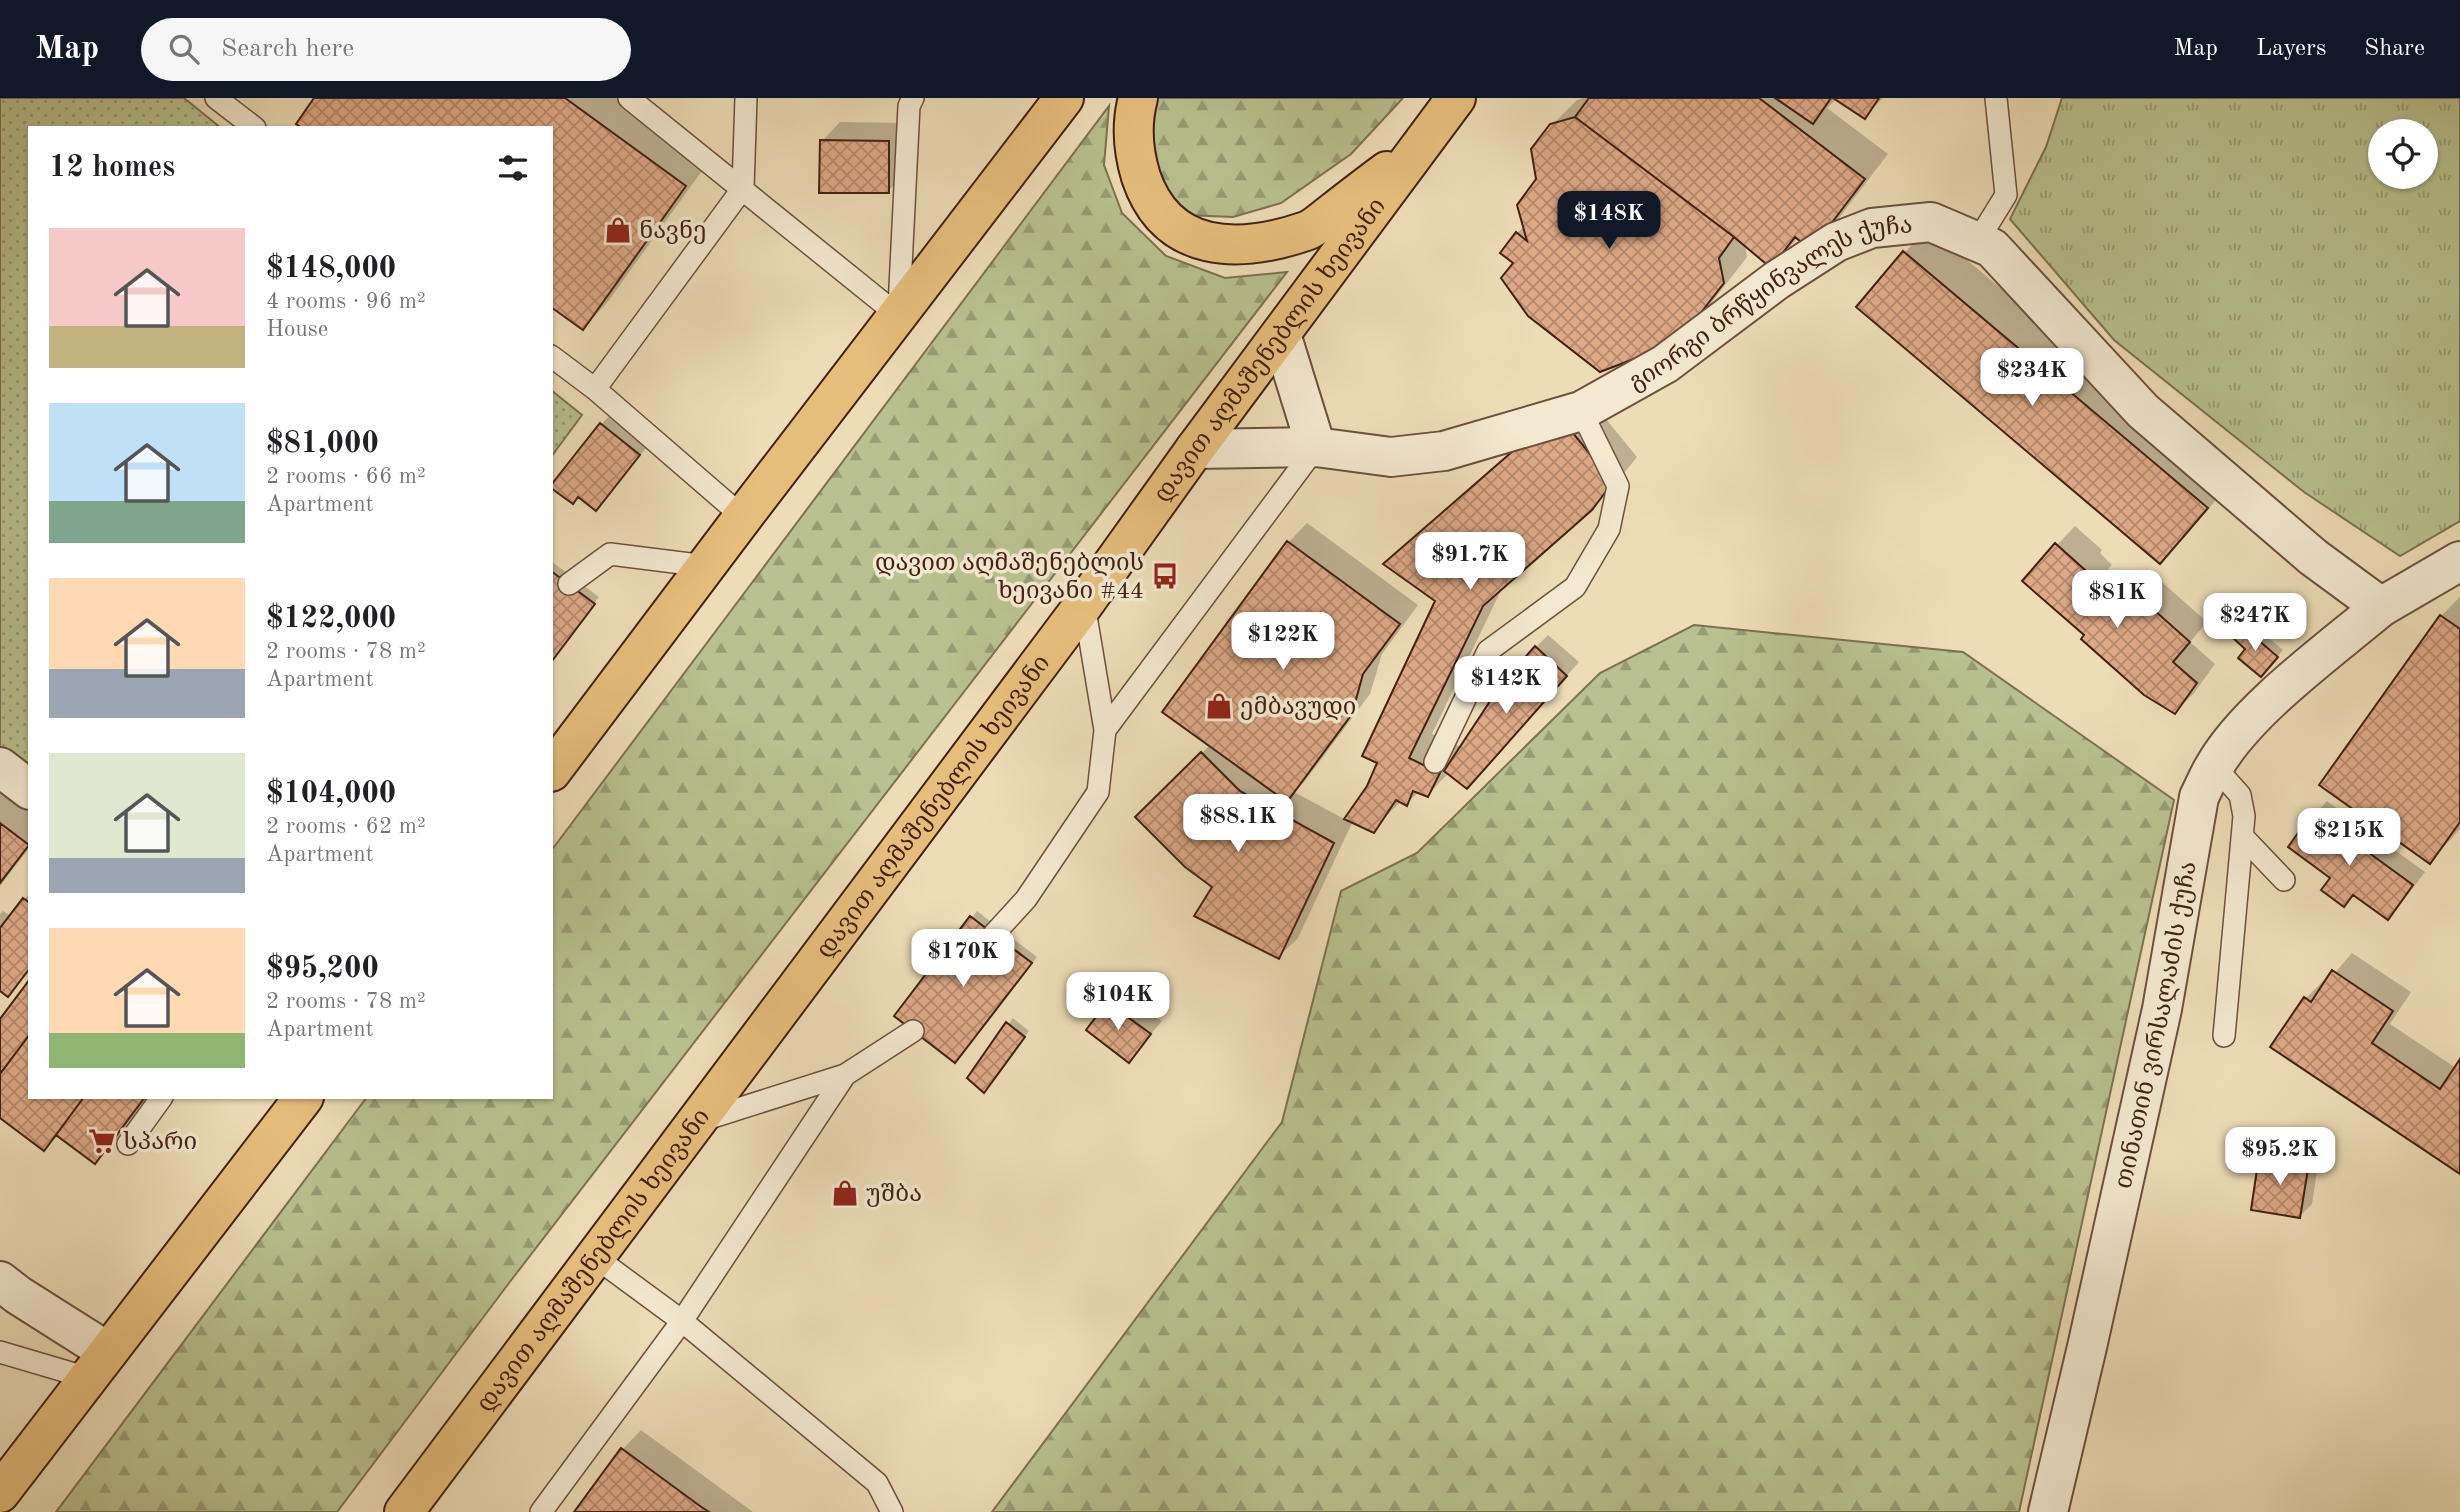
<!DOCTYPE html>
<html lang="en">
<head>
<meta charset="utf-8">
<style>
  :root { --surface:#fff; --page:#f6f6f6; --text:#202124; --muted:#757577; --accent:#111827 }
  body { margin:0; font-family:"Old Standard TT","Noto Serif Georgian",serif; background:var(--page); color:var(--text); height:100vh; display:flex; flex-direction:column; font-size:26px; white-space:nowrap }
  * { box-sizing:border-box; margin:0 }
  p { font-size:23px; color:var(--muted) }
  .icon { flex:none; width:38px; height:38px; fill:none; stroke:currentColor; stroke-width:2; stroke-linecap:round; stroke-linejoin:round }
  .map { position:relative; flex:1; overflow:hidden }
  .side { position:absolute; left:28px; top:28px; width:525px; height:973px; display:flex; flex-direction:column; background:var(--surface); border-radius:0px; box-shadow:0 2px 5px #0004 }
  .side>* { flex:none }
  .controls { position:absolute; left:2368px; top:21px; display:grid; gap:14px }
  .controls a { display:grid; place-items:center; width:70px; height:70px; border-radius:50%; background:var(--surface); box-shadow:0 2px 5px #0004; font-size:35px }
  .price { position:absolute; translate:-50% -60px; padding:0 16px; border-radius:14px; background:#fff; color:#222; font-size:23px; line-height:46px; filter:drop-shadow(0 2px 4px #0008) }
  .price::after { content:''; position:absolute; left:50%; top:42px; width:21px; height:16px; margin-left:-10px; background:inherit; clip-path:polygon(0 0,100% 0,50% 100%) }
  .price.active { background:var(--accent); color:#fff }
  ul { padding:0; list-style:none }
  li { display:flex; align-items:center; gap:21px; height:175px; padding:0 21px }
  li span { display:grid; place-items:center; flex:none; width:196px; height:140px; border-radius:0px; color:#555 }
  li>.icon { margin-inline-start:auto }
  span .icon { width:84px; height:84px; fill:#fffc; stroke-width:1 }
  li b { font-size:30px }
  h2 { display:flex; justify-content:space-between; align-items:center; height:84px; padding:0 21px; font-size:30px }
  header { display:flex; align-items:center; gap:42px; box-sizing:border-box; height:98px; padding:0 35px; background:var(--accent); color:#fff }
  header strong { font-size:33px }
  nav { display:flex; gap:38px; margin-inline-start:auto; font-size:24px }
  .search { width:490px; height:63px; background:var(--page); display:flex; align-items:center; gap:18px; box-sizing:border-box; padding:0 24px; border-radius:38px; color:var(--muted); font-size:26px }
  .map>svg:first-child { display:block }
  .grass { fill:url(#grass-tufts); stroke:#7d7152; stroke-width:2; fill-rule:evenodd }
  .forest { fill:url(#forest-firs); stroke:#7d7152; stroke-width:2 }
  .park { fill:url(#park-dots); stroke:#7d7152; stroke-width:2 }
  .shadow { fill:#0003 }
  .building { fill:url(#building-cross-hatch); stroke:#422114; stroke-width:2 }
  .lines { fill:none; stroke-linecap:round; stroke-linejoin:round }
  .service-casing { stroke:#6d503d; stroke-width:24 }
  .minor-casing { stroke:#6d503d; stroke-width:42 }
  .tertiary-casing { stroke:#6d503d; stroke-width:42 }
  .trunk-casing { stroke:#422114; stroke-width:42 }
  .service { stroke:#f3e9d0; stroke-width:21 }
  .minor { stroke:#f3e9d0; stroke-width:38 }
  .tertiary { stroke:#f3e9d0; stroke-width:38 }
  .trunk { stroke:#e6be7c; stroke-width:38 }
  .labels { text-anchor:middle; stroke-width:7; stroke-linejoin:round; paint-order:stroke }
  .poi-label { font-size:24px; fill:#422114; stroke:#f3e9d0; text-anchor:start }
  .street-label { font-size:24px; fill:#422114; stroke:#f3e9d0 }
</style>
</head>
<body>
<header>
<strong>Map</strong>
<div class="search"><svg class="icon" aria-label="search" viewBox="0 0 24 24"><circle cx="10" cy="10" r="6"/><path d="M15 15l6 6"/></svg>Search here</div>
<nav><a>Map</a><a>Layers</a><a>Share</a></nav>
</header>
<div class="map">
<svg width="2460" height="1414" viewBox="0 0 2460 1414">
  <defs>
    <pattern id="grass-tufts" width="24" height="20" patternUnits="userSpaceOnUse" patternTransform="scale(1.75)"><rect width="24" height="20" fill="#b8c18f"/><path d="M3 7l-1-3M5 7V3M7 7l1-3M15 17l-1-3M17 17v-4M19 17l1-3" fill="none" stroke="#979c74"/></pattern>
    <pattern id="forest-firs" width="22" height="20" patternUnits="userSpaceOnUse" patternTransform="scale(1.75)"><rect width="22" height="20" fill="#b8c18f"/><path d="M5 1l3.5 6h-7zM16 11l3.5 6h-7z" fill="#979c74"/></pattern>
    <pattern id="park-dots" width="8" height="8" patternUnits="userSpaceOnUse" patternTransform="scale(1.75)"><rect width="8" height="8" fill="#b8c18f"/><path d="M2 2h.1M6 6h.1" fill="none" stroke="#979c74" stroke-width="1.8" stroke-linecap="round"/></pattern>
    <pattern id="building-cross-hatch" width="8" height="8" patternUnits="userSpaceOnUse" patternTransform="scale(1.75)"><rect width="8" height="8" fill="#dda987"/><path d="M0 0l8 8M0 8l8-8" fill="none" stroke="#b5896d"/></pattern>
  </defs>
  <rect width="100%" height="100%" fill="#edddb7"/>
  <filter id="stains"><feTurbulence type="fractalNoise" baseFrequency=".00286" numOctaves="4"/><feColorMatrix values="0 0 0 0 .2 0 0 0 0 .09 0 0 0 0 .02 0 0 0 .5 -.17"/></filter>
  <radialGradient id="worn" r=".72"><stop offset=".6" stop-color="#630" stop-opacity="0"/><stop offset="1" stop-color="#630" stop-opacity=".3"/></radialGradient>
  <!-- grass -->
  <path class="grass" d="M 2062,0 L 2460,0 L 2460,423 L 2400,458 L 2304,394 L 2114,242 L 2010,121 L 2046,49 ZM 2380,33 L 2426,33 L 2426,79 L 2380,79 Z"/>
  <!-- forest -->
  <path class="forest" d="M 1153,0 L 1403,0 L 1351,56 L 1281,105 L 1233,119 L 1186,117 L 1149,77 Z
    M 1109,8 L 1104,67 L 1122,115 L 1166,158 L 1225,180 L 1287,174 L 509,1185 L 337,1414 L 56,1414 L 367,999 L 551,999 L 551,753 Z
    M 1694,527 L 1963,554 L 2174,702 L 2019,1414 L 992,1414 L 1282,1024 L 1341,793 L 1417,755 L 1600,575 Z"/>
  <!-- park -->
  <path class="park" d="M 0,0 L 184,0 L 221,30 L 30,30 L 30,675 L 0,652 Z
    M 551,292 L 582,317 L 551,359 Z"/>
  <!-- shadow -->
  <path class="shadow" d="M 316,0 L 622,0 L 709,63 L 607,205 L 583,230 L 551,30 Z
    M 1583,0 L 1883,0 L 1864,19 L 1837,0 L 1827,10 L 1888,56 L 1835,125 L 1798,140 L 1771,168 L 1745,145 L 1747,159 L 1702,217 L 1516,165 L 1517,135 L 1525,128 L 1552,27 L 1577,2 Z
    M 840,24 L 907,25 L 907,75 L 888,93 L 822,43 Z
    M 1929,130 L 2231,384 L 2185,439 L 2160,464 L 1858,209 L 1905,154 Z
    M 1597,310 L 1637,359 L 1616,385 L 1591,410 L 1504,486 L 1432,636 L 1461,649 L 1536,549 L 1548,537 L 1579,564 L 1479,676 L 1449,675 L 1427,697 L 1419,694 L 1406,706 L 1401,703 L 1373,732 L 1353,723 L 1298,840 L 1279,858 L 1215,789 L 1138,719 L 1210,647 L 1165,613 L 1289,444 L 1307,425 L 1418,507 L 1382,556 L 1370,596 L 1305,683 L 1294,694 L 1346,722 L 1369,689 L 1437,503 L 1386,466 L 1410,442 L 1539,329 Z
    M 613,314 L 651,344 L 596,411 L 601,327 Z
    M 2075,428 L 2102,452 L 2100,455 L 2112,467 L 2102,478 L 2122,496 L 2147,471 L 2207,524 L 2190,544 L 2215,566 L 2194,595 L 2175,614 L 2086,537 L 2057,447 Z
    M 551,463 L 599,499 L 558,555 L 551,560 Z
    M 2460,499 L 2460,731 L 2430,764 L 2441,518 Z
    M 2250,524 L 2283,552 L 2267,571 L 2235,540 Z
    M 0,693 L 30,715 L 30,749 L 0,788 Z
    M 2327,703 L 2425,774 L 2400,807 L 2388,820 L 2355,796 L 2344,807 L 2332,780 L 2315,716 Z
    M 30,795 L 30,872 L 8,897 L 0,891 L 0,816 L 3,813 L 11,818 Z
    M 977,813 L 1037,859 L 961,957 L 896,918 Z
    M 2352,855 L 2411,894 L 2390,926 L 2456,970 L 2460,964 L 2460,1073 L 2305,901 L 2324,882 L 2327,884 Z
    M 1121,892 L 1162,923 L 1129,962 L 1088,932 Z
    M 1013,920 L 1029,933 L 984,993 L 969,980 Z
    M 0,924 L 30,999 L 148,999 L 114,1045 L 95,1064 L 59,1037 L 44,1051 L 0,1018 Z
    M 2273,1046 L 2320,1053 L 2312,1106 L 2300,1118 L 2261,1058 Z
    M 641,1332 L 753,1414 L 577,1414 L 623,1351 Z"/>
  <!-- building -->
  <path class="building" d="M 314,0 L 565,0 L 686,88 L 583,232 L 551,209 L 551,30 L 302,30 L 296,26 Z
    M 1589,0 L 1759,0 L 1865,81 L 1811,152 L 1795,139 L 1771,170 L 1734,139 L 1575,19 Z
    M 1775,0 L 1831,0 L 1813,26 Z
    M 1833,0 L 1879,0 L 1865,21 Z
    M 1575,19 L 1734,139 L 1719,160 L 1724,185 L 1678,244 L 1600,274 L 1528,218 L 1501,180 L 1513,165 L 1500,155 L 1516,134 L 1527,143 L 1517,107 L 1536,81 L 1531,51 L 1550,26 Z
    M 820,42 L 889,43 L 889,95 L 819,95 Z
    M 1903,153 L 2208,410 L 2160,466 L 1856,209 Z
    M 600,325 L 640,357 L 596,413 L 578,399 L 573,406 L 551,390 L 551,387 Z
    M 1572,334 L 1613,384 L 1592,412 L 1483,508 L 1409,660 L 1440,675 L 1428,699 L 1413,693 L 1407,708 L 1396,702 L 1374,735 L 1344,721 L 1367,688 L 1377,665 L 1362,658 L 1435,503 L 1383,466 L 1513,353 Z
    M 1287,443 L 1400,526 L 1363,576 L 1352,616 L 1287,704 L 1162,614 Z
    M 2055,445 L 2085,472 L 2083,475 L 2095,486 L 2084,498 L 2104,515 L 2127,488 L 2190,544 L 2173,564 L 2197,585 L 2175,616 L 2144,597 L 2081,541 L 2084,537 L 2022,483 Z
    M 551,473 L 595,506 L 552,563 L 551,562 Z
    M 2440,517 L 2460,531 L 2460,724 L 2430,766 L 2319,687 Z
    M 2243,529 L 2278,559 L 2261,579 L 2238,560 L 2245,551 L 2233,540 Z
    M 1535,548 L 1567,578 L 1467,691 L 1444,673 L 1500,588 Z
    M 1201,654 L 1240,693 L 1334,745 L 1279,861 L 1194,818 L 1212,789 L 1185,769 L 1135,719 Z
    M 2313,714 L 2413,787 L 2388,822 L 2353,797 L 2344,809 L 2321,792 L 2330,780 L 2288,749 Z
    M 0,725 L 29,747 L 0,785 Z
    M 23,800 L 30,805 L 30,870 L 8,899 L 0,893 L 0,830 Z
    M 970,818 L 1032,865 L 955,965 L 894,918 Z
    M 2332,872 L 2393,913 L 2372,945 L 2440,991 L 2460,961 L 2460,1076 L 2270,949 L 2304,899 L 2311,904 Z
    M 30,881 L 30,936 L 0,976 L 0,921 Z
    M 1107,904 L 1151,936 L 1129,965 L 1086,932 Z
    M 1006,924 L 1025,939 L 984,995 L 967,980 Z
    M 30,936 L 30,999 L 84,999 L 44,1053 L 0,1020 L 0,976 Z
    M 84,999 L 145,999 L 95,1066 L 56,1037 Z
    M 2259,1058 L 2309,1065 L 2300,1120 L 2251,1112 Z
    M 621,1350 L 700,1408 L 709,1414 L 574,1414 Z"/>
  <g class="lines">
    <!-- service casing -->
    <g class="service-casing">
      <path id="service" d="M 216,0 L 255,30
        M 629,0 L 899,218
        M 1977,144 L 2006,97 L 1996,0
        M 899,209 L 909,8 L 913,0
        M 551,258 L 595,291 L 743,90 L 746,0
        M 595,291 L 743,419
        M 569,486 L 610,456 L 706,468
        M 1105,632 L 1316,349
        M 1435,664 L 1488,553 L 1575,489 L 1609,431 L 1618,388 L 1581,313
        M 2214,668 L 2240,697 L 2244,718 L 2224,938
        M 2243,739 L 2284,782
        M 994,836 L 1026,801 L 1098,694 L 1105,632 L 1084,506
        M 700,1023 L 845,977 L 913,933
        M 128,1046 L 162,999
        M 595,1159 L 682,1223 L 877,1385 L 892,1414
        M 0,1254 L 88,1280
        M 541,1414 L 682,1223 L 845,977"/>
    </g>
    <!-- minor casing -->
    <g class="minor-casing">
      <path id="minor" d="M 0,669 L 30,692
        M 0,1183 L 18,1197 L 108,1254"/>
    </g>
    <!-- tertiary casing -->
    <g class="tertiary-casing">
      <g id="tertiary">
        <path d="M 1281,236 L 1316,349"/>
        <path id="s1" d="M 1195,351 L 1316,349 L 1391,359 L 1444,353 L 1581,313 L 1665,266 L 1777,182 L 1836,144 L 1872,130 L 1931,124 L 1992,150 L 2143,313 L 2313,459 L 2381,509 L 2460,463"/>
        <path id="s2" d="M 2048,1414 L 2087,1249 L 2162,911 L 2199,699 C 2204,689 2208,679 2214,669 C 2246,612 2330,552 2381,509"/>
      </g>
    </g>
    <!-- trunk casing -->
    <g class="trunk-casing">
      <g id="trunk">
        <path d="M 1138,0 C 1131,26 1133,53 1141,79 C 1167,156 1239,156 1306,133 C 1315,130 1324,121 1332,115 C 1350,101 1368,87 1387,73"/>
        <path d="M 551,674 L 743,419 L 1064,0"/>
        <path d="M 0,1395 L 304,999"/>
        <path id="s3" d="M 404,1414 L 1084,506 L 1195,351 L 1456,0"/>
      </g>
    </g>
    <!-- service -->
    <use href="#service" class="service"/>
    <!-- minor -->
    <use href="#minor" class="minor"/>
    <!-- tertiary -->
    <use href="#tertiary" class="tertiary"/>
    <!-- trunk -->
    <use href="#trunk" class="trunk"/>
  </g>
  <!-- icons -->
  <defs>
    <g id="shop-bare" transform="scale(2.1)"><path d="M-5-2.5h2.3a2.7 3.5 0 0 1 5.4 0H5L5.5 6h-11ZM-1.5-2.5h3a1.5 2.3 0 0 0-3 0Z" fill="#8f2418" stroke="#f3e9d0" stroke-width="2.5" paint-order="stroke"/></g>
    <g id="bus-bare" transform="scale(2.1)"><path d="M-5-6H5V4H4V6H2V4H-2V6H-4V4H-5ZM-3.5-4V0h7V-4ZM-3.5 1.2v1.5H-2V1.2ZM2 1.2v1.5H3.5V1.2Z" fill="#8f2418" stroke="#f3e9d0" stroke-width="2.5" paint-order="stroke"/></g>
    <g id="supermarket-bare" transform="scale(2.1)"><path d="M-6-5.5h2.5l.6 2H6L4.5 2H-2.5L-4.4-4H-6ZM-1.5 3.2a1.3 1.3 0 1 0 .1 0ZM3 3.2a1.3 1.3 0 1 0 .1 0Z" fill="#8f2418" stroke="#f3e9d0" stroke-width="2.5" paint-order="stroke"/></g>
  </defs>
  <g fill-rule="evenodd">
    <use href="#shop-bare" x="618" y="132"/>
    <use href="#bus-bare" x="1165" y="478"/>
    <use href="#shop-bare" x="1219" y="608"/>
    <use href="#supermarket-bare" x="102" y="1043"/>
    <use href="#shop-bare" x="845" y="1095"/>
  </g>
  <g class="labels">
    <!-- poi labels -->
    <g class="poi-label">
      <text x="639" y="140">ნავნე</text>
      <text x="1144" y="472" text-anchor="end">დავით აღმაშენებლის<tspan x="1144" dy="28">ხეივანი #44</tspan></text>
      <text x="1240" y="616">ემბავუდი</text>
      <text x="123" y="1051">სპარი</text>
      <text x="866" y="1103">უშბა</text>
    </g>
    <!-- street labels -->
    <g class="street-label">
      <text dy="8" stroke="none"><textPath href="#s1" startOffset="614">გიორგი ბრწყინვალეს ქუჩა</textPath></text>
      <text dy="8" stroke="none"><textPath href="#s3" startOffset="1449">დავით აღმაშენებლის ხეივანი</textPath></text>
      <text dy="8" stroke="none"><textPath href="#s3" startOffset="882">დავით აღმაშენებლის ხეივანი</textPath></text>
      <text dy="8" stroke="none"><textPath href="#s2" startOffset="499">თინათინ ვირსალაძის ქუჩა</textPath></text>
      <text dy="8" stroke="none"><textPath href="#s3" startOffset="315">დავით აღმაშენებლის ხეივანი</textPath></text>
    </g>
  </g>
  <rect width="100%" height="100%" filter="url(#stains)"/>
  <rect width="100%" height="100%" fill="url(#worn)"/>
</svg>
<div class="controls">
<a><svg class="icon" aria-label="locate" viewBox="0 0 24 24"><circle cx="12" cy="12" r="6"/><path d="M12 2v4M12 18v4M2 12h4M18 12h4"/></svg></a>
</div>
<b class="price active" style="left:1609px;top:153px">$148K</b>
<b class="price" style="left:2032px;top:310px">$234K</b>
<b class="price" style="left:1470px;top:494px">$91.7K</b>
<b class="price" style="left:2117px;top:532px">$81K</b>
<b class="price" style="left:2255px;top:555px">$247K</b>
<b class="price" style="left:1283px;top:574px">$122K</b>
<b class="price" style="left:1506px;top:618px">$142K</b>
<b class="price" style="left:1238px;top:756px">$88.1K</b>
<b class="price" style="left:2349px;top:770px">$215K</b>
<b class="price" style="left:963px;top:891px">$170K</b>
<b class="price" style="left:1118px;top:934px">$104K</b>
<b class="price" style="left:2280px;top:1089px">$95.2K</b>
<section class="side">
<h2>12 homes<svg class="icon" aria-label="filters" viewBox="0 0 24 24"><path d="M4 7h16M4 17h16"/><circle cx="9" cy="7" r="2"/><circle cx="15" cy="17" r="2"/></svg></h2>
<ul>
<li><span style="background:linear-gradient(#f6c9c9 70%,#c2b280 0)"><svg class="icon" aria-label="home" viewBox="0 0 24 24"><path d="M3 11l9-7 9 7M6 9v11h12V9"/></svg></span><div><b>$148,000</b><p>4 rooms · 96 m²</p><p>House</p></div></li>
<li><span style="background:linear-gradient(#bfe0f5 70%,#7fa58c 0)"><svg class="icon" aria-label="home" viewBox="0 0 24 24"><path d="M3 11l9-7 9 7M6 9v11h12V9"/></svg></span><div><b>$81,000</b><p>2 rooms · 66 m²</p><p>Apartment</p></div></li>
<li><span style="background:linear-gradient(#ffd9b3 65%,#9aa5b1 0)"><svg class="icon" aria-label="home" viewBox="0 0 24 24"><path d="M3 11l9-7 9 7M6 9v11h12V9"/></svg></span><div><b>$122,000</b><p>2 rooms · 78 m²</p><p>Apartment</p></div></li>
<li><span style="background:linear-gradient(#dfe7d0 75%,#9aa5b1 0)"><svg class="icon" aria-label="home" viewBox="0 0 24 24"><path d="M3 11l9-7 9 7M6 9v11h12V9"/></svg></span><div><b>$104,000</b><p>2 rooms · 62 m²</p><p>Apartment</p></div></li>
<li><span style="background:linear-gradient(#ffd9b3 75%,#8fb573 0)"><svg class="icon" aria-label="home" viewBox="0 0 24 24"><path d="M3 11l9-7 9 7M6 9v11h12V9"/></svg></span><div><b>$95,200</b><p>2 rooms · 78 m²</p><p>Apartment</p></div></li>
</ul>
</section>
</div>
</body>
</html>
